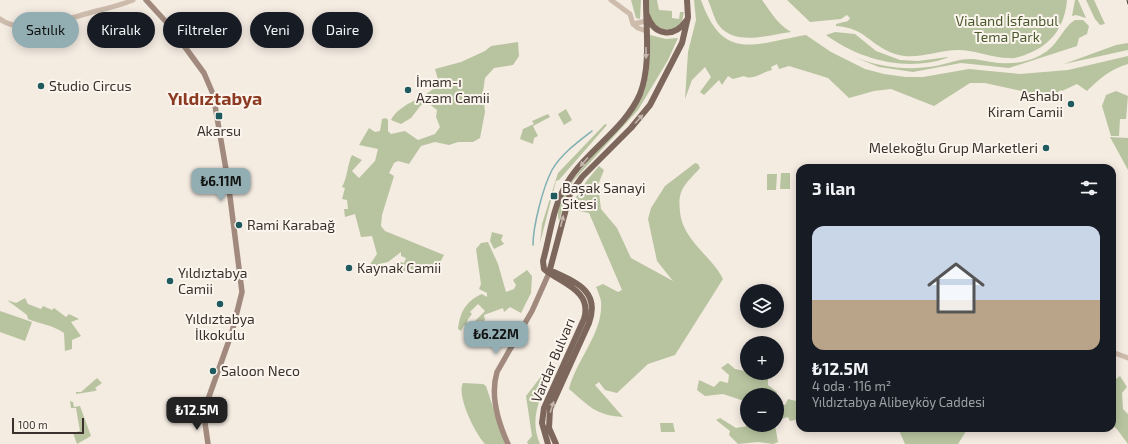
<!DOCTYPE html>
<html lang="tr">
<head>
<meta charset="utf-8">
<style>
  :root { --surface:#171b24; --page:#242831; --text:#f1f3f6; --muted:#9ea1a6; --accent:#92aeb2 }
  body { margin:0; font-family:"Exo 2",sans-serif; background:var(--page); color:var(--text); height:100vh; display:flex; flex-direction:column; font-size:15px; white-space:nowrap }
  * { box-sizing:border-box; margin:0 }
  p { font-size:13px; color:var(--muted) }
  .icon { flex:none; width:22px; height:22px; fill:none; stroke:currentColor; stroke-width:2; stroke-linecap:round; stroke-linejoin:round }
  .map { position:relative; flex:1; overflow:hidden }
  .side { position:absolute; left:796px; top:164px; width:320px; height:268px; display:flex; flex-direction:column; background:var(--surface); border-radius:12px; box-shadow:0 2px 10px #0003 }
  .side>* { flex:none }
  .guide { position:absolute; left:12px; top:12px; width:380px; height:36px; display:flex; gap:8px }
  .buttons { position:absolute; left:740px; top:284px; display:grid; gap:8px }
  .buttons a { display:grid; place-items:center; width:44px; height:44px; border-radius:50%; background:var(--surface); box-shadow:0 2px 10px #0003; font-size:20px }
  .scale { position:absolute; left:12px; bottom:10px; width:72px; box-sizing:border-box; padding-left:4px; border:2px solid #3b302b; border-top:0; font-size:11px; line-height:14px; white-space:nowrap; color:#3b302b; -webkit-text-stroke:3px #fbf5ee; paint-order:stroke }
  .price { position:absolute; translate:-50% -34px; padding:0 9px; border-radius:8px; background:var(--accent); color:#111; font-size:13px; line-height:26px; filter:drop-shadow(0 1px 2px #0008) }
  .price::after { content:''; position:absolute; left:50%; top:24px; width:12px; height:9px; margin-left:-6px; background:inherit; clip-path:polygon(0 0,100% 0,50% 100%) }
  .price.selected { background:#222; color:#fff }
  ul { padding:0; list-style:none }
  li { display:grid; align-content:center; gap:8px; height:212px; padding:0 16px }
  li span { display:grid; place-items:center; height:124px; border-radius:12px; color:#555 }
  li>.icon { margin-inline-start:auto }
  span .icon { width:72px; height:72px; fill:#fffc; stroke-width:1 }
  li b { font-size:17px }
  h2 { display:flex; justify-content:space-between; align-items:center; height:48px; padding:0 16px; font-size:17px }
  .tag { padding:0 14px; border-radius:18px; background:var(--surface); box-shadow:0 2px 10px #0003; font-size:14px; line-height:36px }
  .tag.selected { background:var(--accent); color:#111 }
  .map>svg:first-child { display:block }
  .green { fill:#b8c4a0 }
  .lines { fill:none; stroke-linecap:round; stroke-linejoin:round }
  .stream { stroke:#7fb0b2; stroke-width:1.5 }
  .tertiary { stroke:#cdbbac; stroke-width:5 }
  .secondary { stroke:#a18a7d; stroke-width:5.5 }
  .primary { stroke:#7d675c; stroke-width:6 }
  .tram { stroke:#3b302b; stroke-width:1 }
  .oneway { fill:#c2b5ac }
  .poi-dot { fill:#1f5a5e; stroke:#fbf5ee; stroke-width:1.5 }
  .labels { text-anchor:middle; stroke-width:4; stroke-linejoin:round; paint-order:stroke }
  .park-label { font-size:14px; fill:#4a5a2e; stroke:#fbf5ee }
  .poi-label { font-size:14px; fill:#3b302b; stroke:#fbf5ee; text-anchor:start }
  .street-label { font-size:14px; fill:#3b302b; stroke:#fbf5ee }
  .district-label { font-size:18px; font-weight:bold; fill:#8c3b22; stroke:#fbf5ee }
</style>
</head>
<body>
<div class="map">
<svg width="1128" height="444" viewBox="0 0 1128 444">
  <rect width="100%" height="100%" fill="#f4ebe1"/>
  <!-- green -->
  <path class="green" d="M 631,0 L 641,0 L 640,19 L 636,18 Z
    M 649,0 L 657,0 L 659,10 L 672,11 L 672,18 L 679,19 L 680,12 L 684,12 C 683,14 683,19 682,21 C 674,35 654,30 650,16 C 648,12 649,5 649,0 Z
    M 694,0 L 701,0 C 723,62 753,44 806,35 L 831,52 L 865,69 L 884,74 L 906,77 L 923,77 L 969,69 L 1020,74 L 1068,70 L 1128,56 L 1128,64 C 1111,69 1100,78 1087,91 L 1077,84 L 1062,91 L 1061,90 L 1049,98 L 1036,97 L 1035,94 L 985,83 L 970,83 L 934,106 L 891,89 L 874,91 L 849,98 L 828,78 L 789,66 L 779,69 L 777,64 L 771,67 L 772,70 C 762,72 753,81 744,76 L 733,79 L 728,76 L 722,85 L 719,80 L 704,95 L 700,92 L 711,77 L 705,67 L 692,80 L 685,99 L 688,52 L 696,20 Z
    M 708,0 L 762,0 C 771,12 777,24 791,32 C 767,35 731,48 716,21 C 713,14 711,7 708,0 Z
    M 787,0 L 1067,0 C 1065,24 1054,42 1032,52 C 1025,55 1016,59 1009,58 C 992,58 975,50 958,50 C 937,50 916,61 895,54 C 869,45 866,28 836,26 L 836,24 L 848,21 L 850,18 L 847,15 L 841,19 L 810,22 Z
    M 1075,0 L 1078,0 L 1086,18 L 1076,15 L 1072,16 Z
    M 1086,0 L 1094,0 L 1105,24 L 1100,25 L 1095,19 Z
    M 1075,20 L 1083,20 L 1089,26 L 1087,34 L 1079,38 L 1077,46 L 1009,68 L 961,63 L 913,72 L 879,67 L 854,57 C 880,67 907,71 935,66 C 947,64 958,59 970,59 C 978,59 984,61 991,62 C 1009,65 1029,63 1044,53 C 1058,45 1063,27 1075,20 Z
    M 835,32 L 855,34 L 876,51 L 900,60 L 918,61 L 948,57 L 947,58 C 907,72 860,60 826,35 Z
    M 650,35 L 666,39 L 678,38 L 668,60 L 638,110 L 573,181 L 565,200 L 559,221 C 549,188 621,132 638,104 C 651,83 649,59 650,35 Z
    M 518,42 L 519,56 L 513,65 L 494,68 L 485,78 L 483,92 L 485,112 L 480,138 L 473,142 L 458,142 L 449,145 L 435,142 L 421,146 L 409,164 L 398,161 L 394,163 L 389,173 L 394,176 L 382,215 L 381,226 L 385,231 L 444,255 L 435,272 L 409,269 L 399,274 L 392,271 L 391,268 C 395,262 398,261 404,263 L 406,258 L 401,256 L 401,252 L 388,262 L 379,264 L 390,270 L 390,273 L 379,274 L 375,269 L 370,272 L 369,275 L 363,274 L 363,272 L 356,267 L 358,264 L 369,266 L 377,254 L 372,236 L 361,237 L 355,214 L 345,217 L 344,209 L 348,209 L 347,200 L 342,199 L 345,188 L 342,187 C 348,176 347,165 352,155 L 362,160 L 352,171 L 359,178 L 375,161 L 378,149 L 359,145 L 369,128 L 375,132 L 380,131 L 382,119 L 386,118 L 388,120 L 388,131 L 391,134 L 405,131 L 418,140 L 435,134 L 440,127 L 436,117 L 437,110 L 428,103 L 421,105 L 411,118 L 401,124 L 391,120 C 400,102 427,99 439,83 L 435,69 L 461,62 L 485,51 L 491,46 Z
    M 1128,43 L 1128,50 L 1064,64 L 1116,45 Z
    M 1116,91 L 1128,96 L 1126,119 L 1120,119 L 1119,136 L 1111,136 L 1102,106 L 1106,95 Z
    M 566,109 L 572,120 L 564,125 L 558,114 Z
    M 548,114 L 550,117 L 533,126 L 538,136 L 534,138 L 533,144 L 520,139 L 523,129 L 534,124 L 532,121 Z
    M 605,124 L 607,125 L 559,180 L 556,181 L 540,243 L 542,224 L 558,173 Z
    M 1110,137 L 1128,138 L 1128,170 Z
    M 695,163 L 698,164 L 700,168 C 694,175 686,182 682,190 C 679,197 679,203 680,211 C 682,240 711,255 723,279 L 675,355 L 648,364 L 617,393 L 605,390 L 599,382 L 595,385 L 623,417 C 595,415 589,406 569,389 C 576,360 604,332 601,301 C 600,297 598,291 596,287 L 603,284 L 618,292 L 622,290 L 589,213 L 571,209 C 577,192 587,180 599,166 L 604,170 L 598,185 L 601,209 L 617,228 L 631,258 L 673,281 L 657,261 L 648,219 L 651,208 L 665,186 Z
    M 781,173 L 790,173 L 790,189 L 780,189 Z
    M 767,174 L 777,174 L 776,190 L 767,190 Z
    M 492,232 L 503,235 L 501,240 L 504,244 L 494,249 L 490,241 Z
    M 488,242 L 498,264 L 506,292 L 514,289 L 516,285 L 513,280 L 527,270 L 532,276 L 531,293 L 521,313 L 510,307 L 504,312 L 503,308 L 484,315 L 485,320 L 474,330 L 469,327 L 485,311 L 478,304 L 470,312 L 472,314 L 468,319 L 466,326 L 464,325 L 461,331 L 458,329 C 460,312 466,301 482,294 L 487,297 L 487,293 L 479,289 L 481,284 L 476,249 L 481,243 Z
    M 25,298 L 28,304 L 41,309 L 43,306 L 52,310 L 54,308 L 66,317 L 69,314 L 79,319 L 71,322 L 81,336 L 72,340 L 72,349 L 65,351 L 64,333 C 53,325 40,324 28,319 L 27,315 L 7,300 L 16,303 Z
    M 0,311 L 32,322 L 25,341 L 0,332 Z
    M 747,362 L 747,373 L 763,373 L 768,377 L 768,385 L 777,392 L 777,396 L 747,395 L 747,402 L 723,394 L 705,396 L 697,390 L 699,380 L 714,387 L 720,381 L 728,383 L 729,375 L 721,368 L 728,363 L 735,369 L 745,371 Z
    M 546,370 L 550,375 C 540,398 529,419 540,444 L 528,444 L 527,442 L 532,436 L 526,396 Z
    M 1120,376 L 1127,387 L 1122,393 L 1123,409 L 1128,414 L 1128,444 L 1116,428 L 1112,426 L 1112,382 Z
    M 97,378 L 102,383 L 95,388 L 97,390 L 95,391 L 76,394 L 76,392 L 81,392 Z
    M 463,383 L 483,384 L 486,386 L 505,444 L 485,444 C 476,435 456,396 463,383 Z
    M 788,399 L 800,402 L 800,419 L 790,421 L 788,417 L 777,420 L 777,402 L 785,405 Z
    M 70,401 L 73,402 L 74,407 L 80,406 L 91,436 L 77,444 L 73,433 L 80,431 L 76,408 L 71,408 Z
    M 720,418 L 736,428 L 753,425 L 775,425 L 778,442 L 773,444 L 758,442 L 738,444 L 729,435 L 730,431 L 716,420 Z
    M 660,423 L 673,423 L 675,432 L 661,432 Z
    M 898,428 L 968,428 L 958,444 L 905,444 Z"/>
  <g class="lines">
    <!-- stream -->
    <path class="stream" d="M 533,245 C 533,226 543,187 552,170 C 561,154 579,141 592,131"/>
    <!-- tertiary -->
    <path class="tertiary" d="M 611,0 L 630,14 L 633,24
      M 0,19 C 21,36 67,19 89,13 C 104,9 119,6 133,0
      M 633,24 L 638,28 L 646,31
      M 633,24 L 646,21
      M 1112,352 L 1128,358"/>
    <!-- secondary -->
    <path class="secondary" d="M 146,0 L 168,24 L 204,73 L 213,94 L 228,181 L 242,292 L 232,332 L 206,405 L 204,416 L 208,444
      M 508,444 C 498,422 490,395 497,372 L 532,311 L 549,273"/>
    <!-- primary -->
    <path class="primary" d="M 647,15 C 654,36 674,38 686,21
      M 549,273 L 570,194 L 582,177 L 631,128 L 650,105 L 682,43 L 688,17 L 687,0
      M 549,273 L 554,272 C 578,283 600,292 589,323 L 550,409 L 549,428 L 556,444
      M 548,444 L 542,423 L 544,408 L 584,319 C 593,290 560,283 544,269 L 543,261 C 550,236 553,205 567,183 C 587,150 625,129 640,94 C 651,66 646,30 646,0"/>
    <!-- tram -->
    <path class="tram" d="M 1127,0 L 1128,4"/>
  </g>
  <!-- one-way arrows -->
  <defs><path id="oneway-solid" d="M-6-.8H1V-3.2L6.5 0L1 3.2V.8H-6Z"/></defs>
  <g class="oneway">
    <use href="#oneway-solid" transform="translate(646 53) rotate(90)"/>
    <use href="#oneway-solid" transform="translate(639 119) rotate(-48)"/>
    <use href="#oneway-solid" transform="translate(584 162) rotate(131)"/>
    <use href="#oneway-solid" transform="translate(562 221) rotate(-76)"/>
    <use href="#oneway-solid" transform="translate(552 407) rotate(-72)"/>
  </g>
  <!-- markers -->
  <g class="poi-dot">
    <circle cx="41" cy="86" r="4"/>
    <circle cx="408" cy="90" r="4"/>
    <circle cx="1071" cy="104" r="4"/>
    <rect x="215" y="112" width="8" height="8" rx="2"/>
    <circle cx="1046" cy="148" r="4"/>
    <rect x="550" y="192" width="8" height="8" rx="2"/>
    <circle cx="239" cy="225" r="4"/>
    <circle cx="349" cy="268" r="4"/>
    <circle cx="170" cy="281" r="4"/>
    <circle cx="220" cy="304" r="4"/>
    <circle cx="213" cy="371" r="4"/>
  </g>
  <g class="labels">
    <!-- park labels -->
    <g class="park-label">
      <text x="1007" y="26">Vialand İsfanbul<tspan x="1007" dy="16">Tema Park</tspan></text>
    </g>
    <!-- poi labels -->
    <g class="poi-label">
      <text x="416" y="87">İmam-ı<tspan x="416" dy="16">Azam Camii</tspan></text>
      <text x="49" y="91">Studio Circus</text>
      <text x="1063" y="101" text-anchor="end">Ashabı<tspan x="1063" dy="16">Kiram Camii</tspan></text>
      <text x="219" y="136" text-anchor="middle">Akarsu</text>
      <text x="1038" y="153" text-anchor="end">Melekoğlu Grup Marketleri</text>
      <text x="562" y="193">Başak Sanayi<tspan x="562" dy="16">Sitesi</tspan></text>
      <text x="247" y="230">Rami Karabağ</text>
      <text x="357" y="273">Kaynak Camii</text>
      <text x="178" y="278">Yıldıztabya<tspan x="178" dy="16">Camii</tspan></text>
      <text x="220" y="324" text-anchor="middle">Yıldıztabya<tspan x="220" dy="16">İlkokulu</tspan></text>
      <text x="221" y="376">Saloon Neco</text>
    </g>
    <!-- street labels -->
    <g class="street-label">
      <text transform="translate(553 360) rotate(-67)" y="5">Vardar Bulvarı</text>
    </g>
    <!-- district labels -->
    <g class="district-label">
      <text x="215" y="105">Yıldıztabya</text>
    </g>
  </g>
</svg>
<div class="buttons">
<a><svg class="icon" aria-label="layers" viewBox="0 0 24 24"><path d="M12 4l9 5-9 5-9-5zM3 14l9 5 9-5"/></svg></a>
<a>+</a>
<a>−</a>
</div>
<div class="scale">100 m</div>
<b class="price" style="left:221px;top:202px">₺6.11M</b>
<b class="price" style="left:496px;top:355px">₺6.22M</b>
<b class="price selected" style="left:197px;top:431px">₺12.5M</b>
<div class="guide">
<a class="tag selected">Satılık</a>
<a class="tag">Kiralık</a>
<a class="tag">Filtreler</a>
<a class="tag">Yeni</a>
<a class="tag">Daire</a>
</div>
<section class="side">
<h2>3 ilan<svg class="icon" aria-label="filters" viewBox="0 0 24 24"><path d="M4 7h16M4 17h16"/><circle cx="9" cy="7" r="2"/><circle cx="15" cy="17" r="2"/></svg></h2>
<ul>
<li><span style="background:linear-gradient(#c9d6e8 60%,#b9a48a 0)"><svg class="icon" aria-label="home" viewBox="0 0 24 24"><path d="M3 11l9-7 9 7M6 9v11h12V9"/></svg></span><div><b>₺12.5M</b><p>4 oda · 116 m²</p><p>Yıldıztabya Alibeyköy Caddesi</p></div></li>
</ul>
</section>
</div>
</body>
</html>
